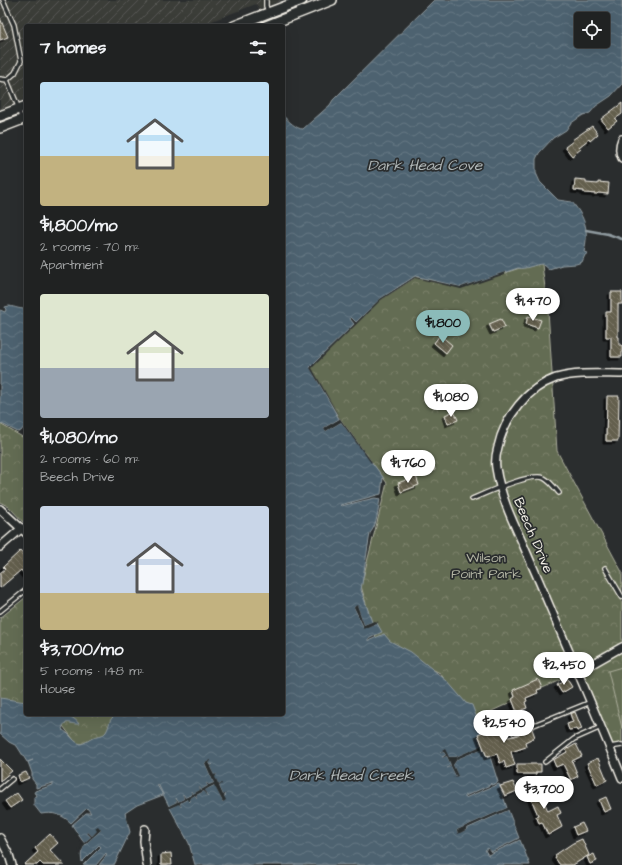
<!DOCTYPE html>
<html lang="en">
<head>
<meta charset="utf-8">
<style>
  :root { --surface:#202222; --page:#2d2f2f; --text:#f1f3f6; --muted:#a2a4a5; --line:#3d3f40; --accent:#8bbbb9 }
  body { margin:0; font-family:"Architects Daughter",sans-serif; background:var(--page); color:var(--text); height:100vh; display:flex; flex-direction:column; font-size:15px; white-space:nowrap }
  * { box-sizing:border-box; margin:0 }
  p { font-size:13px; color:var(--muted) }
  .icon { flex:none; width:22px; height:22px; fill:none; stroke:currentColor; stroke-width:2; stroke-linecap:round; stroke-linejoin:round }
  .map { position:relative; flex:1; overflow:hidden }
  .sheet { position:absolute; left:24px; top:24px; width:261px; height:692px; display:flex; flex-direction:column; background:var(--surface); border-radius:4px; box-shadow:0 4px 16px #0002,0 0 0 1px var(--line) }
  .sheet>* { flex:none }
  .fabs { position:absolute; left:574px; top:12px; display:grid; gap:8px }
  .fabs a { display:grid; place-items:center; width:36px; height:36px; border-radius:4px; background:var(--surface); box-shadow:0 4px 16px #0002,0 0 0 1px var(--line); font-size:20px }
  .price { position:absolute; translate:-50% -34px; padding:0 9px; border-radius:14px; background:#fff; color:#222; font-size:13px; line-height:26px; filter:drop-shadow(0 1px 2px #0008) }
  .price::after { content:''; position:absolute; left:50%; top:24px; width:12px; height:9px; margin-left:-6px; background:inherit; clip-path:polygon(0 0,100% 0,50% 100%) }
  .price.active { background:var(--accent); color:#111 }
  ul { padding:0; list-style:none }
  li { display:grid; align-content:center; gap:8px; height:212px; padding:0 16px }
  li span { display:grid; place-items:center; height:124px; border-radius:4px; color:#555 }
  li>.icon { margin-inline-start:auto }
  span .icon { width:72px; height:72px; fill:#fffc; stroke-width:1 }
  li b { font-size:17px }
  h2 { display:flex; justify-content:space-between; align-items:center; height:48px; padding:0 16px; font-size:17px }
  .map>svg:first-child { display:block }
  .industrial { fill:url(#industrial-furrows) }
  .park { fill:url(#park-crowns); stroke:#acae9d }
  .pitch { fill:#646c52; stroke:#acae9d }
  .water { fill:url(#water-waves); stroke:#909ba0; fill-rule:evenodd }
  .pier { fill:#2a2d2e }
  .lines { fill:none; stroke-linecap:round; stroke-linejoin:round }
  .stream { stroke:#909ba0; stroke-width:2.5 }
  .building { fill:url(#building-back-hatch); stroke:#f4f1e8; filter:url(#shadow) }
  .service-casing { stroke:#f4f1e8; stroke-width:6 }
  .minor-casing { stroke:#f4f1e8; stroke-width:10 }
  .tertiary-casing { stroke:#f4f1e8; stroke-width:12 }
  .service { stroke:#2a2d2e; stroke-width:3.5 }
  .minor { stroke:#2a2d2e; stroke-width:7 }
  .tertiary { stroke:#2a2d2e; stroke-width:9 }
  .labels { text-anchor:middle; stroke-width:3.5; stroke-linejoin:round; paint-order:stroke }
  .street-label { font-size:14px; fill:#f4f1e8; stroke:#2a2d2e }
  .park-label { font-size:14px; fill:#b3b5a4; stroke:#2a2d2e }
  .water-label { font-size:15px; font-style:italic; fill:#b1b8b8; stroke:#2a2d2e }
</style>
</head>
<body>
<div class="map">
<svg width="622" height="865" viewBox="0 0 622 865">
  <defs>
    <pattern id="industrial-furrows" width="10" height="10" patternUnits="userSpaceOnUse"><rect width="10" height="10" fill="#3b3c38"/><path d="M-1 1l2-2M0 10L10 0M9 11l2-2" fill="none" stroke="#585955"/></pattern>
    <pattern id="park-crowns" width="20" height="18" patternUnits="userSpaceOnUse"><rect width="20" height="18" fill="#646c52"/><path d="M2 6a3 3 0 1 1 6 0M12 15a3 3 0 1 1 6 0" fill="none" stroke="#7b816b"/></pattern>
    <pattern id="water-waves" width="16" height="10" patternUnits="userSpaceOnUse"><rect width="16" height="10" fill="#4d6270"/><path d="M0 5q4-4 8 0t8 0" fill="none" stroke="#677984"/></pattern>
    <pattern id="building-back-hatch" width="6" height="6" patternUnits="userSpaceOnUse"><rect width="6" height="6" fill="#645e4e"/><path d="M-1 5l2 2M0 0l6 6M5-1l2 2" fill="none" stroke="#7b7668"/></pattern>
    <filter id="shadow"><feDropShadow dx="-3" dy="3" stdDeviation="0" flood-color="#0009"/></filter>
  </defs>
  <rect width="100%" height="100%" fill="#2a2d2e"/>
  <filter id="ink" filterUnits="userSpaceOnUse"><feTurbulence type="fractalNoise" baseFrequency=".025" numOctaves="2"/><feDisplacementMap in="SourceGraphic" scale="8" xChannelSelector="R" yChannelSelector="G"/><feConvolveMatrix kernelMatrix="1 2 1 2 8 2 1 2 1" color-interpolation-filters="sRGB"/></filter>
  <g filter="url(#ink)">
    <!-- industrial -->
    <path class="industrial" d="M 0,0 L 283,0 L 259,9 L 256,4 L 199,26 L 26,26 L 26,99 L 0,110 Z"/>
    <!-- park -->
    <path class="park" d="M 541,261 L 542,265 L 548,310 L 557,451 L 622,572 L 622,745 L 610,747 L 578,672 L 472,720 L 440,673 L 377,642 L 361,586 L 387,483 L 338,416 L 311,368 L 380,300 L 416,277 L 462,287 Z
      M 0,424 L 26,439 L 26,525 L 9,507 L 0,502 Z
      M 26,597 L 26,708 L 0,707 L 0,618 Z
      M 50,714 L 129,714 L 99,742 L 77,744 L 63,726 Z"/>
    <!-- pitch -->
    <path class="pitch" d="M 622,667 L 622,728 L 608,671 Z"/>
    <!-- water -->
    <path class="water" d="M 434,0 L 622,0 L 622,84 L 611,96 L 596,106 L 590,113 L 583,115 L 577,119 L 570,124 L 566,130 L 553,138 L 539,153 L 536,159 L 536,173 L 540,182 L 558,200 L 572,202 C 586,219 589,230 584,252 L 588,253 L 585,255 L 582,262 L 576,264 L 562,265 L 549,269 L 543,264 C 535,264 525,270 518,268 L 461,287 L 415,276 L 380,299 L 356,322 L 351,317 L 350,319 L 354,324 L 310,367 L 339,419 L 324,428 L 326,431 L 341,422 L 383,477 L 381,494 L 340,505 L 341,506 L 375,498 L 380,499 C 378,509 377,526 370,533 L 361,590 L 372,622 L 364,625 L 357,606 L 354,607 L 363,626 L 363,628 L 377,623 L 382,632 L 368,639 L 368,641 L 384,634 L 390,641 L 411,652 L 447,681 L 466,703 L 472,705 L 482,732 L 478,734 L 482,746 L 456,757 L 449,757 L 444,751 L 440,752 L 444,752 L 446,755 L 442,757 L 447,756 L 451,765 L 447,768 L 451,766 L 456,776 L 457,775 L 453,765 L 457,759 L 483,748 L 487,758 L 490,757 L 498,782 L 495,784 L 493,782 L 494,784 L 491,785 L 491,783 L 490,785 L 465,796 L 465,798 L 499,784 L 507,808 L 457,830 L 458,833 L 466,830 L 466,829 L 508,810 L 519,838 L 491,852 L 488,848 L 485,850 L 488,855 L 520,840 L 530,865 L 195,865 L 189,843 L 170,808 L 179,803 L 181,807 L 180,803 L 188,799 L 190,802 L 188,799 L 195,795 L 197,798 L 196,795 L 204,791 L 208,797 L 204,790 L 215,785 L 223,802 L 224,796 L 226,795 L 223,795 L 219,786 L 221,784 L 219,785 L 214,777 L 217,774 L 214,776 L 210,767 L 213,764 L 210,766 L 208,762 L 205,763 L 214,783 L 209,785 L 206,783 L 208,786 L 201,790 L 199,787 L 201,790 L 193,794 L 191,791 L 192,794 L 185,798 L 183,794 L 184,799 L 178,802 L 176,798 L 177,802 L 169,806 L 158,784 L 157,785 L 163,795 L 137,805 L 125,813 L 130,832 L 114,865 L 99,865 L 107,855 L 106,853 L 96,865 L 83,865 L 101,847 L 99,845 L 82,862 C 78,845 91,840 101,830 L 98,831 L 92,836 L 88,832 L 87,833 L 91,837 L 84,843 L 72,825 L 86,813 L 91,813 L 87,808 L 71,823 C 62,814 53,812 41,814 L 34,805 L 34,797 L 37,796 L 36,794 L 34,793 L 35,791 L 53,785 L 53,783 L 36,788 L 36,784 L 32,779 L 32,773 L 28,762 L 33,760 L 27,762 L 17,746 L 9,742 L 0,734 L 0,698 L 26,702 L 26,714 C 41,714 71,710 79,724 C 71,725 65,718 62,729 C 65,732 69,734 71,737 C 82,749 83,742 95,737 C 99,735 103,736 106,732 C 111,724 107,720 117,714 L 283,714 L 283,116 C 289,121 296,129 303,129 L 330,105 L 333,100 ZM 581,19 L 603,19 L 603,41 L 581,41 Z
      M 9,306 C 16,307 18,309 26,309 L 26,427 L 24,427 L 21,431 L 18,432 L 4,425 L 0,424 L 0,310 L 5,312 L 6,310 L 5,307 Z"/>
    <!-- pier -->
    <path class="pier" d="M 505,272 L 505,274 L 461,289 L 415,278 L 381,300 L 312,368 L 341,420 L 372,462 L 371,463 L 341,422 L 326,431 L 324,428 L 340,419 L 310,368 L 380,299 L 415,277 L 461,287 Z
      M 357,605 L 364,625 L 374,621 L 379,622 L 363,629 L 363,625 L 354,607 Z
      M 478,734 L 483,748 L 457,759 L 453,765 L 458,776 L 452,778 L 456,776 L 451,766 L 447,768 L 451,765 L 447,756 L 442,758 L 446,755 L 444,752 L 439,753 L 445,749 L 449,757 L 456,757 L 481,746 L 477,735 Z
      M 211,760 L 211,761 L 208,763 L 210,766 L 213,765 L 210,767 L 214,775 L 217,774 L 215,777 L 219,785 L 222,783 L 222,784 L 219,786 L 223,795 L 226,793 L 224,796 L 226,800 L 223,802 L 214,785 L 205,790 L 207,797 L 204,791 L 196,795 L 197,798 L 195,795 L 189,799 L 189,803 L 187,799 L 180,803 L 181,807 L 179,804 L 170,808 L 169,806 L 177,802 L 175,798 L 178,802 L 184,799 L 183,794 L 185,798 L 192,795 L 191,791 L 193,794 L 200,790 L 199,786 L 201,790 L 208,786 L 206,783 L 209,785 L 214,783 L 205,763 Z
      M 507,808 L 508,810 L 466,828 L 466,830 L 458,834 L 457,830 Z
      M 98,826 L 101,830 L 85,844 L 80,855 L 79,852 L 83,845 L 75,833 L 84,843 L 91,837 L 87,833 L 88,832 L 92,836 L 97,831 L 95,828 Z"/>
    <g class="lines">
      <!-- stream -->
      <path class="stream" d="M 586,230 L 608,234 L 622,239"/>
    </g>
    <!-- building -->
    <path class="building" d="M 0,18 L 8,37 L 0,40 Z
      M 622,103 L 622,114 L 615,119 L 617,121 L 608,128 L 601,119 Z
      M 592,126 L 598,134 L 590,141 L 589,139 L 579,147 L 581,149 L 572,156 L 565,147 L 573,141 L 572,140 Z
      M 575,179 L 586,180 L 586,183 L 598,184 L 598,182 L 609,183 L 608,194 L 598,193 L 597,194 L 584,193 L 584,191 L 574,190 Z
      M 611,292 L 622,292 L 622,304 L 618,304 L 618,337 L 619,337 L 619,345 L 622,345 L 622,357 L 611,357 L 611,337 L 606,337 L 606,312 L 611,312 Z
      M 528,316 L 541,320 L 538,328 L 526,324 Z
      M 501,319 L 505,327 L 493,332 L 489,324 Z
      M 440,335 L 452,345 L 446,353 L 434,343 Z
      M 607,396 L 619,396 L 618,441 L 606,441 Z
      M 454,411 L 458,420 L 448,424 L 445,415 Z
      M 432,461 L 435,470 L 427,472 L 425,463 Z
      M 416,476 L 419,485 L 401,492 L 398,483 Z
      M 20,551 L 26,558 L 26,576 L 21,570 L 0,588 L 0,573 L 5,569 L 3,567 Z
      M 538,679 L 542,688 L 537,690 L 538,693 L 526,698 L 527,701 L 525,702 L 527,708 L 517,712 L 512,699 L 515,697 L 513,690 Z
      M 567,679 L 572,687 L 562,693 L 557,685 Z
      M 575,712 L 582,729 L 577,731 L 576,729 L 569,730 L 567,724 L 573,722 L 570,714 Z
      M 502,724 L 508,737 L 515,736 L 532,729 L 535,737 L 525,742 L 526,747 L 511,752 L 515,765 L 506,768 L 504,761 L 500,763 L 497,754 L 487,757 L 478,734 Z
      M 576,744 L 582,756 L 572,761 L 578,776 L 571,780 L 563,764 L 556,767 L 553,760 L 567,752 L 566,750 Z
      M 598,758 L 607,780 L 597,785 L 587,763 Z
      M 0,759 L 12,771 L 0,781 Z
      M 517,764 L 541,764 L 541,772 L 536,772 L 536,774 L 517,774 Z
      M 26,772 L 29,778 L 20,782 L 18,775 Z
      M 513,782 L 517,791 L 505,796 L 500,786 Z
      M 534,785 L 536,790 L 541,788 L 546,798 L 543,799 L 548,811 L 558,806 L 561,813 L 557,815 L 562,827 L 548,835 L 542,822 L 539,823 L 536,816 L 538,815 L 529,794 L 525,796 L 523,790 Z
      M 17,793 L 22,800 L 10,808 L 5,801 Z
      M 606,797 L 611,809 L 604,812 L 599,800 Z
      M 582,823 L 586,831 L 576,835 L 573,827 Z
      M 50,834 L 58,843 L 50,850 L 64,865 L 43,865 L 40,862 L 37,865 L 24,865 L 38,852 L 35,848 Z
      M 582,839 L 589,855 L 573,865 L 560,865 L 555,858 L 556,857 L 555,855 L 573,843 Z
      M 171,853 L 172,865 L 161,865 L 161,854 Z
      M 594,854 L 597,861 L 590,864 L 587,857 Z"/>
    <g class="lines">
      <!-- service casing -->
      <g class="service-casing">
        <path id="service" d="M 266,0 L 266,6 L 268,12
          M 0,79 L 7,80 L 15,73 L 21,61 L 14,25 L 3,0
          M 7,80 L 19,109 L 21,119
          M 472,499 C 486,493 532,472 544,478 C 550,481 555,488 559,493
          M 605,568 L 622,597
          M 0,611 L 26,590
          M 514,733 L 591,702
          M 610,747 L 622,745
          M 545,762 L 574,739 L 601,727
          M 0,789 L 12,779"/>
      </g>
      <!-- minor casing -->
      <g class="minor-casing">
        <path id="minor" d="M 622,139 C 619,146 619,152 622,158
          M 622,374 C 601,374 577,372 556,378 C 527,388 504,418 498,447 C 496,454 495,461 496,468 C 500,494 511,518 522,542 C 530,561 539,580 547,600 C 572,659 598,718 622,778
          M 0,509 L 26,533
          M 0,547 L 22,528
          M 578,672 L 622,647
          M 145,829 L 144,841 L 147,865
          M 0,838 L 9,855 L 12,865"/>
      </g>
      <!-- tertiary casing -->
      <g class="tertiary-casing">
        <path id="tertiary" d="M 234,26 L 302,0
          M 266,26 L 332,0
          M 0,116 L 26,106
          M 0,128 L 26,118"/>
      </g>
      <!-- service -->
      <use href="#service" class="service"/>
      <!-- minor -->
      <use href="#minor" class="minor"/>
      <!-- tertiary -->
      <use href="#tertiary" class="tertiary"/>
    </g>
  </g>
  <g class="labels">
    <!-- street labels -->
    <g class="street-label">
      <text transform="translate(534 535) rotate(67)" y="5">Beech Drive</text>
    </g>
    <!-- park labels -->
    <g class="park-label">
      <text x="486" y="562">Wilson<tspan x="486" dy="16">Point Park</tspan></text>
    </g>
    <!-- water labels -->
    <g class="water-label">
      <text x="425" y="170">Dark Head Cove</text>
      <text x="351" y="780">Dark Head Creek</text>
    </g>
  </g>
</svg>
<div class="fabs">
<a><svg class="icon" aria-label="locate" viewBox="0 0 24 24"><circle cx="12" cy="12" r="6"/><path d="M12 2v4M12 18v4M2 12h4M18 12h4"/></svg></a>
</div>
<b class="price" style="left:533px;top:322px">$1,470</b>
<b class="price active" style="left:443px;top:344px">$1,800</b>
<b class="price" style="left:451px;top:418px">$1,080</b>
<b class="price" style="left:408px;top:484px">$1,760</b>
<b class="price" style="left:564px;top:686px">$2,450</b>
<b class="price" style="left:504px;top:744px">$2,540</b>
<b class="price" style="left:544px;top:810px">$3,700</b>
<section class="sheet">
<h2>7 homes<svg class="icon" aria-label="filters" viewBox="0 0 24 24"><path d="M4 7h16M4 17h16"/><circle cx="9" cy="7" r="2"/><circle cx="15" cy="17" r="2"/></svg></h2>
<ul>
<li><span style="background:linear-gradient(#bfe0f5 60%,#c2b280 0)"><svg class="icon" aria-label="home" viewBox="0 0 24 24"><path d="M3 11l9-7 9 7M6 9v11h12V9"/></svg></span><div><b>$1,800/mo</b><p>2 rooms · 70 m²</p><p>Apartment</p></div></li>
<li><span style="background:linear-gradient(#dfe7d0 60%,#9aa5b1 0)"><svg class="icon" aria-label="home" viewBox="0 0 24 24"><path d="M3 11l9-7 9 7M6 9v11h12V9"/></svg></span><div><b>$1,080/mo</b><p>2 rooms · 60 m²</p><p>Beech Drive</p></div></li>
<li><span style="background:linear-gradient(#c9d6e8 70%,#c2b280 0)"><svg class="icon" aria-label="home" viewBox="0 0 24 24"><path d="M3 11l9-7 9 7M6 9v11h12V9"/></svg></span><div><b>$3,700/mo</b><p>5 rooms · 148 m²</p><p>House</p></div></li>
</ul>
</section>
</div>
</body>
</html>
